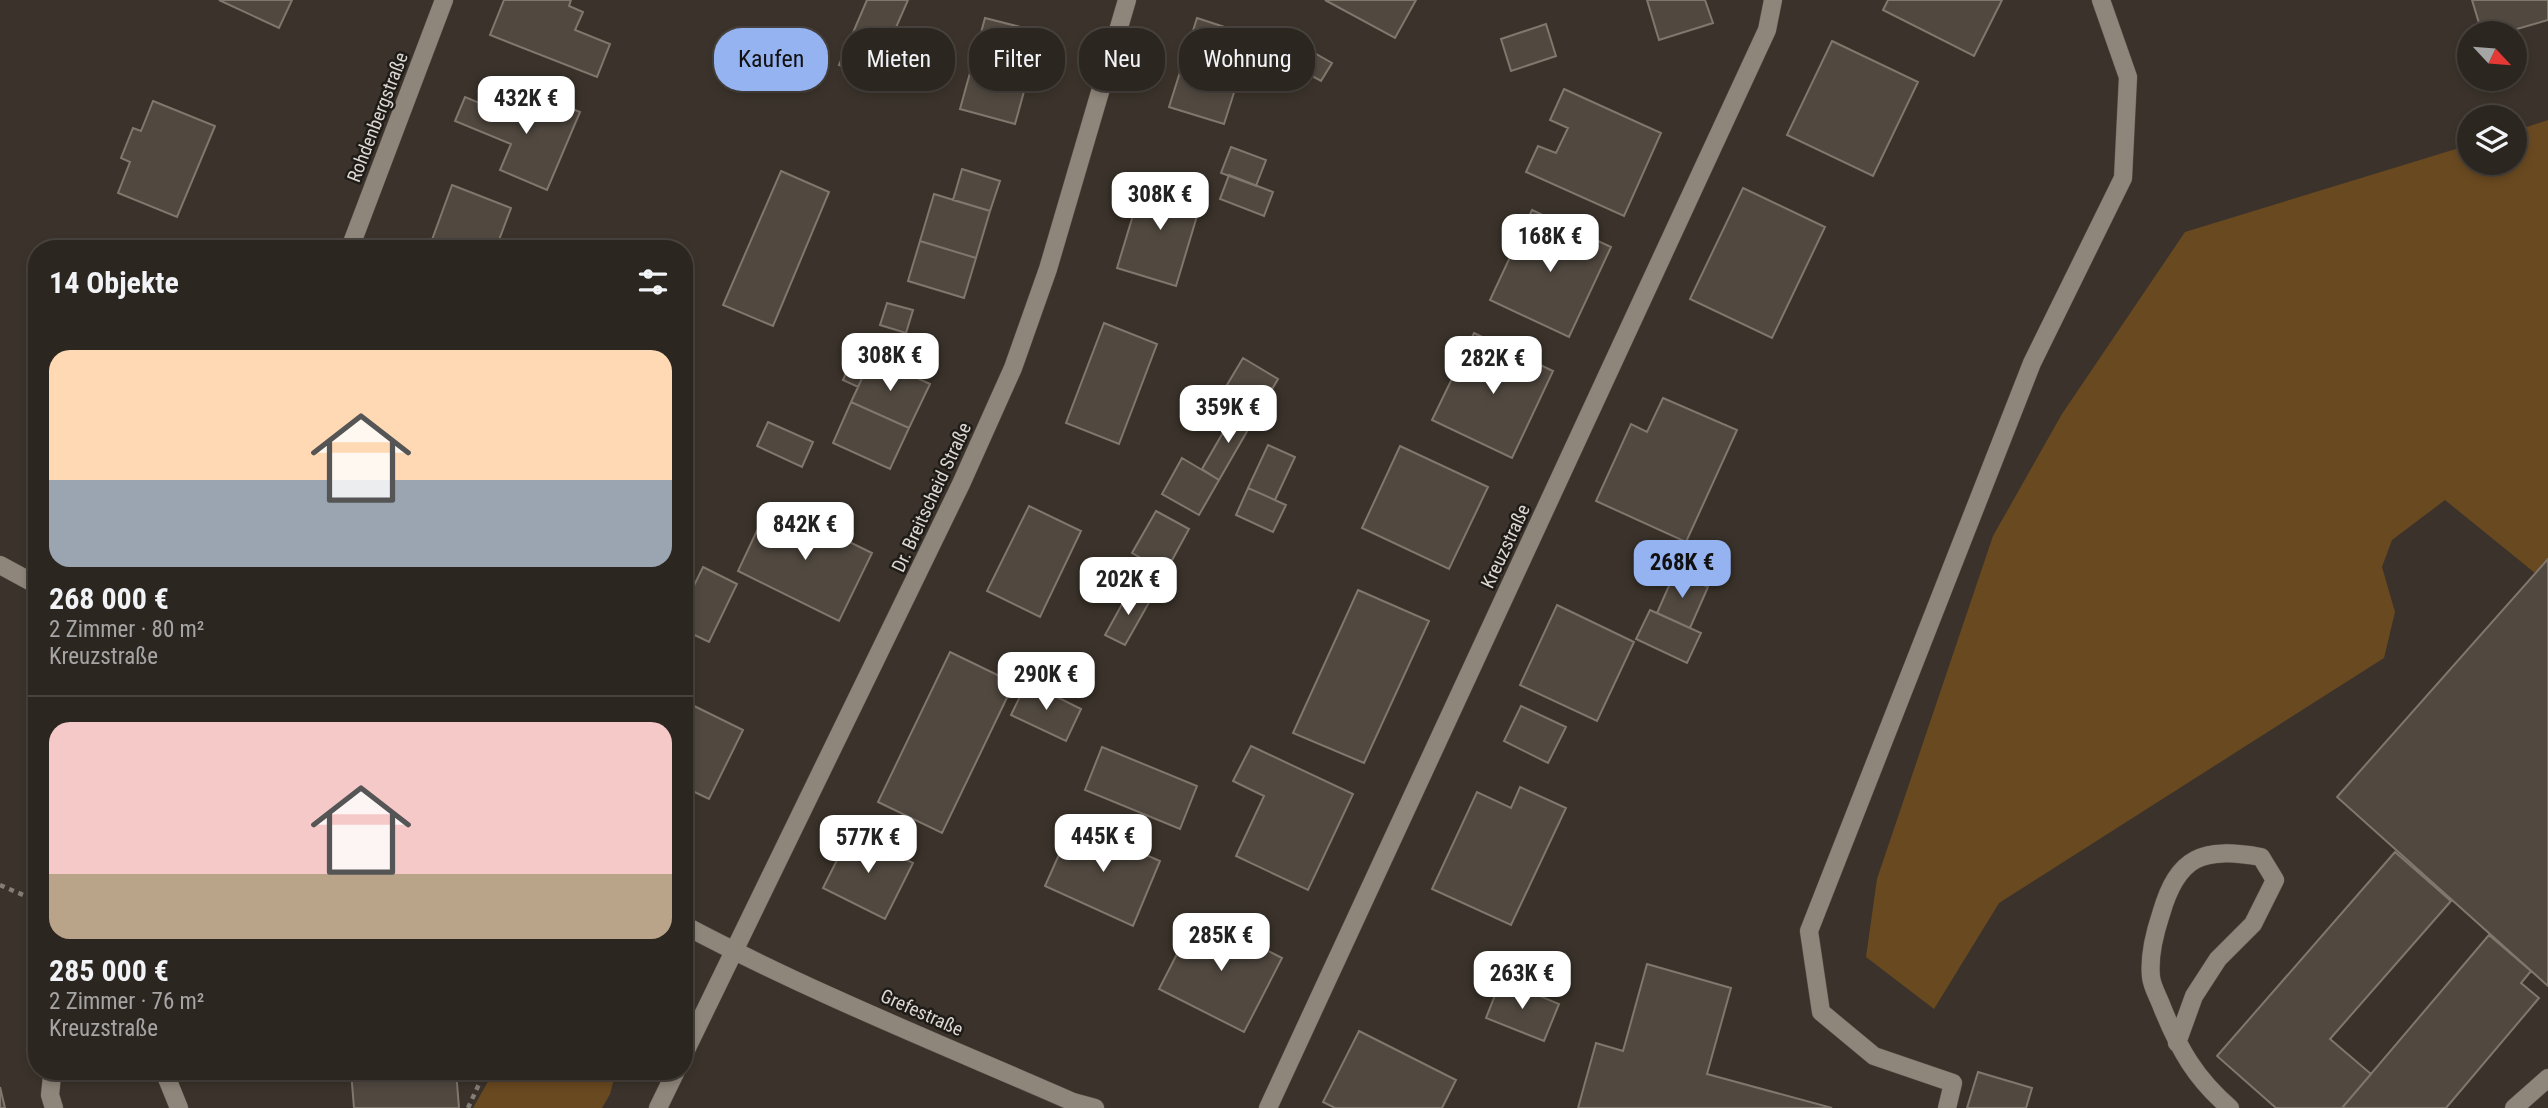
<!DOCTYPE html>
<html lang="de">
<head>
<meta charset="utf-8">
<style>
  :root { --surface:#2c2620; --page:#342e29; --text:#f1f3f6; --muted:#a6a5a5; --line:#48433e; --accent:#95b2f1 }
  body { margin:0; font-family:"Roboto Condensed",sans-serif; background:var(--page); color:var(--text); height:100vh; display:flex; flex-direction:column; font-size:26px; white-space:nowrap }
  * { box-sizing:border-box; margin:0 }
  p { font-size:23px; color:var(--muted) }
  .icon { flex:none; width:38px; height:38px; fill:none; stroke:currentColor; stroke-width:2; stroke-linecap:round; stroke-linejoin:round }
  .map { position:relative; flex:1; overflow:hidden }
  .details { position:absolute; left:28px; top:240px; width:665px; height:840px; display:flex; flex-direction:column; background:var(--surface); border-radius:28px; box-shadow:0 4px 10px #0003,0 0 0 2px var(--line) }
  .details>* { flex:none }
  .top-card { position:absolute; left:714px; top:28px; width:665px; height:63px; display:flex; gap:14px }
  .needle { width:46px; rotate:116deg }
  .tools { position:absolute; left:2457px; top:21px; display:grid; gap:14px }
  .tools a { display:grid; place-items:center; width:70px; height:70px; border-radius:50%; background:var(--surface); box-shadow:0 4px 10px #0003,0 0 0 2px var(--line); font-size:35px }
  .price { position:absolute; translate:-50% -60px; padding:0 16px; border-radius:14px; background:#fff; color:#222; font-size:23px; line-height:46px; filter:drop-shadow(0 2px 4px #0008) }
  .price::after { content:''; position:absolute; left:50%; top:42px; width:21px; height:16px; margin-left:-10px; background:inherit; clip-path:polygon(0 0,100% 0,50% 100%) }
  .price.selected { background:var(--accent); color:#111 }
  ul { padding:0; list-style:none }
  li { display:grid; align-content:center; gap:14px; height:371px; padding:0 21px }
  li+li { border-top:2px solid var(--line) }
  li span { display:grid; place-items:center; height:217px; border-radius:21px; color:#555 }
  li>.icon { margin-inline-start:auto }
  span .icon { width:126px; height:126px; fill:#fffc; stroke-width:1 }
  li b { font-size:30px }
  h2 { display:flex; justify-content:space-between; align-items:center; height:84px; padding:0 21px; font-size:30px }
  .chip { padding:0 24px; border-radius:28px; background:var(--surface); box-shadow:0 4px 10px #0003,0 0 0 2px var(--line); font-size:24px; line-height:63px }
  .chip.selected { background:var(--accent); color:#111 }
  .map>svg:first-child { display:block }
  .green { fill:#694920 }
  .building { fill:#514940; stroke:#80776d; stroke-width:2 }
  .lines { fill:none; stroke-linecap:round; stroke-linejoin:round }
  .lane-casing { stroke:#565048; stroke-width:19 }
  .street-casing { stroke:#565048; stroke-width:19 }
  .path { stroke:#847e77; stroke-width:4.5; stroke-dasharray:5 5; stroke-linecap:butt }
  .lane { stroke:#8f867b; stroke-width:18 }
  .street { stroke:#8f867b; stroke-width:18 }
  .labels { text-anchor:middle; stroke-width:5; stroke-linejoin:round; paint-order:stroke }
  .street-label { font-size:19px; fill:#dcd7d2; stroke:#1f1c18 }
</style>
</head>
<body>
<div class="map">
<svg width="2548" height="1108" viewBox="0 0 2548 1108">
  <rect width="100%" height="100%" fill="#3b332b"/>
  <!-- green -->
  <path class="green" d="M 2548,120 L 2548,559 L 2535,573 L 2445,500 L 2392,540 L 2382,567 L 2395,612 L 2384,658 L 1999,903 L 1934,1009 L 1866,957 L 1877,879 L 1993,536 L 2062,414 L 2185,232 L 2469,145 L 2469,163 L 2515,163 L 2515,131 Z
    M 494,1071 L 616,1071 L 610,1094 L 602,1108 L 473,1108 Z"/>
  <!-- building -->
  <path class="building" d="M 219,0 L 292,0 L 279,28 Z
    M 504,0 L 571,0 L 569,6 L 583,12 L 575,30 L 610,44 L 597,77 L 490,35 Z
    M 867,0 L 908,0 L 873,80 L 839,65 Z
    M 1325,0 L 1416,0 L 1395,38 Z
    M 1647,0 L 1705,0 L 1713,23 L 1659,40 Z
    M 1888,0 L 2002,0 L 1974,56 L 1883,10 Z
    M 2472,0 L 2548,0 L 2548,20 L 2503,33 L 2482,33 Z
    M 985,18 L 1040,32 L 1028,77 L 973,62 Z
    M 1197,18 L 1252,36 L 1224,124 L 1169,107 Z
    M 1546,24 L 1556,56 L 1511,71 L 1501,39 Z
    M 1290,39 L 1332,63 L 1321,81 L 1279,58 Z
    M 1832,41 L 1918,82 L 1873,176 L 1787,135 Z
    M 973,62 L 1028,77 L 1015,124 L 960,109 Z
    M 1564,89 L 1661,133 L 1624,216 L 1526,172 L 1538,146 L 1556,153 L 1568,128 L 1550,120 Z
    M 532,92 L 580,112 L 547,190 L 500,170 L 511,144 L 455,121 L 465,97 L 521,120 Z
    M 153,101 L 215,126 L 177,217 L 118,193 L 130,162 L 121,158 L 133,128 L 141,131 Z
    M 1231,147 L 1266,160 L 1256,186 L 1221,173 Z
    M 962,169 L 1000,181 L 990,211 L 953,200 Z
    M 781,171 L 829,192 L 773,326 L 723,305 Z
    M 1229,175 L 1273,192 L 1264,216 L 1220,199 Z
    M 1144,179 L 1203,196 L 1176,286 L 1117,268 Z
    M 452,185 L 511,208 L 496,248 L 429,248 Z
    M 1743,188 L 1825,227 L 1772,338 L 1690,299 Z
    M 934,194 L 990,211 L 976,258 L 920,241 Z
    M 1532,210 L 1611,247 L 1569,337 L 1490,300 Z
    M 920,241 L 976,258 L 964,298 L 908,281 Z
    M 887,303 L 913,310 L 906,333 L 880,325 Z
    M 1104,323 L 1157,344 L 1119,444 L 1066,423 Z
    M 1474,333 L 1553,371 L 1512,458 L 1432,420 Z
    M 856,350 L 872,357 L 858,387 L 843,380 Z
    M 872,357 L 930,384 L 909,428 L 851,402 Z
    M 1243,358 L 1278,379 L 1253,421 L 1218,400 Z
    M 1663,398 L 1737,430 L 1686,542 L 1596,501 L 1631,424 L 1647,432 Z
    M 851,402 L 909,428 L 890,469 L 833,443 Z
    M 1236,410 L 1253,421 L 1219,480 L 1202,469 Z
    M 768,422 L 813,442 L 802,467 L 757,446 Z
    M 1268,445 L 1295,457 L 1275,500 L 1248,488 Z
    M 1400,446 L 1488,487 L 1449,569 L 1362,528 Z
    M 1182,458 L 1219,480 L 1199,515 L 1162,494 Z
    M 1248,488 L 1286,505 L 1273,532 L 1236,515 Z
    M 770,503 L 872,553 L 839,621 L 738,571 Z
    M 1029,506 L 1081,531 L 1040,617 L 987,591 Z
    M 1156,511 L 1189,529 L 1151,599 L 1131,588 L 1146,561 L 1132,553 Z
    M 2548,559 L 2548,986 L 2337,797 Z
    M 703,567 L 737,584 L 709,642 L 684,630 L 684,606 Z
    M 1675,572 L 1708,587 L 1690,628 L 1657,613 Z
    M 684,582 L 694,586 L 684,606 Z
    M 1131,588 L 1151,599 L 1125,645 L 1105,635 Z
    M 1358,590 L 1429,621 L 1364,763 L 1293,733 Z
    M 1557,605 L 1634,642 L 1597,721 L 1520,685 Z
    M 1650,610 L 1701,633 L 1687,663 L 1636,639 Z
    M 950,652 L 1014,683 L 942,833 L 878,802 Z
    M 1027,682 L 1081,709 L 1066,741 L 1011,715 Z
    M 684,701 L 743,730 L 709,799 L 684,787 Z
    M 1521,706 L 1566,727 L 1548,763 L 1504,741 Z
    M 1251,746 L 1353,794 L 1308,890 L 1236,856 L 1264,796 L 1233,781 Z
    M 1102,747 L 1197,786 L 1180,829 L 1085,790 Z
    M 1520,787 L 1566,808 L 1511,925 L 1432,889 L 1477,792 L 1511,808 Z
    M 1073,823 L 1160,861 L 1133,926 L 1045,886 Z
    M 851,832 L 913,863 L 885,919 L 823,888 Z
    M 2395,852 L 2451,901 L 2330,1039 L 2371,1074 L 2342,1108 L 2276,1108 L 2217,1056 Z
    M 1197,915 L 1282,958 L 1244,1032 L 1159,989 Z
    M 2489,935 L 2531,971 L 2521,983 L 2539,998 L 2446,1108 L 2342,1108 Z
    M 1647,964 L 1731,988 L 1707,1074 L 1832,1108 L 1578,1108 L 1596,1043 L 1623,1051 Z
    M 1501,980 L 1559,1004 L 1544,1041 L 1486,1018 Z
    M 1359,1031 L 1456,1080 L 1442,1108 L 1335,1108 L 1323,1102 Z
    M 351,1071 L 456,1071 L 459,1108 L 354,1108 Z
    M 1978,1072 L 2032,1088 L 2026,1108 L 1967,1108 Z
    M 0,1087 L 5,1108 L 0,1108 Z"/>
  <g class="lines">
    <!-- lane casing -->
    <g class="lane-casing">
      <path id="lane" d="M 2177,1043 L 2194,996 L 2218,959 L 2253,924 L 2275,880 L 2261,857 C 2203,847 2178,855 2161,914 C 2155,932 2149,958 2151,977 C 2152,987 2159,998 2162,1007 C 2179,1049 2195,1078 2230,1108
        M 164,1071 L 179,1108
        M 54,1108 L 50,1095 L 52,1076 L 58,1071
        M 1947,1108 L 1953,1083 L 1874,1056 L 1821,1012 L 1809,931 L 2032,363 L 2123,178 L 2128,77 L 2101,0"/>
    </g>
    <!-- street casing -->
    <g class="street-casing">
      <path id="street" d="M 350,248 L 444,0
        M 0,565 L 37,585
        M 684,925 C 810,992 943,1045 1073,1102 L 1095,1108
        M 684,1054 L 961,484 L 1013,368 L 1048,269 L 1127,0
        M 658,1108 L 676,1071
        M 1268,1108 L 1767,30 L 1773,0
        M 2514,1108 L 2548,1078"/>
    </g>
    <!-- path -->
    <path class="path" d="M 0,885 L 37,901
      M 468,1108 L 485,1071"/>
    <!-- lane -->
    <use href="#lane" class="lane"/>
    <!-- street -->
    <use href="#street" class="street"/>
  </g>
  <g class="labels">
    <!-- street labels -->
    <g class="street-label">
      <text transform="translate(377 117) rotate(-69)" y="7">Rohdenbergstraße</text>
      <text transform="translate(931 497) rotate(-65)" y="7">Dr. Breitscheid Straße</text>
      <text transform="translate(1505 546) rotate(-65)" y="7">Kreuzstraße</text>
      <text transform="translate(922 1012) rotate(24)" y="7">Grefestraße</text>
    </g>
  </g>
</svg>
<div class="tools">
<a><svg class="needle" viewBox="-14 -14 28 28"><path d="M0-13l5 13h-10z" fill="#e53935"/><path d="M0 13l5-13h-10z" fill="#a6a5a5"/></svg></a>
<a><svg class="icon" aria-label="layers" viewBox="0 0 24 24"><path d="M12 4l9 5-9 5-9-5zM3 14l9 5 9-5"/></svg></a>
</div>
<b class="price" style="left:526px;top:136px">432K €</b>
<b class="price" style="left:1160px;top:232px">308K €</b>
<b class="price" style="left:1550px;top:274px">168K €</b>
<b class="price" style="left:890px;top:393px">308K €</b>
<b class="price" style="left:1493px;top:396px">282K €</b>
<b class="price" style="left:1228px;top:445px">359K €</b>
<b class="price" style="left:805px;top:562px">842K €</b>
<b class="price selected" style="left:1682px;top:600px">268K €</b>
<b class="price" style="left:1128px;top:617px">202K €</b>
<b class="price" style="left:1046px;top:712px">290K €</b>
<b class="price" style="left:1103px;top:874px">445K €</b>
<b class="price" style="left:868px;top:875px">577K €</b>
<b class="price" style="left:1221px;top:973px">285K €</b>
<b class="price" style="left:1522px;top:1011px">263K €</b>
<div class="top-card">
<a class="chip selected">Kaufen</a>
<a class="chip">Mieten</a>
<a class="chip">Filter</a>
<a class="chip">Neu</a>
<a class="chip">Wohnung</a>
</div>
<section class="details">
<h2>14 Objekte<svg class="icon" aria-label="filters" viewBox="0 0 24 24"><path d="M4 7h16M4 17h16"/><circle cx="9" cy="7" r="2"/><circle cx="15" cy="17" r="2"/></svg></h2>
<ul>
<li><span style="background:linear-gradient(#ffd9b3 60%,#9aa5b1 0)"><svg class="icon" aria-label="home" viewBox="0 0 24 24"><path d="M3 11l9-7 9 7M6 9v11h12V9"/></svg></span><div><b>268 000 €</b><p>2 Zimmer · 80 m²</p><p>Kreuzstraße</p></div></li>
<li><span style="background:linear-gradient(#f6c9c9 70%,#b9a48a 0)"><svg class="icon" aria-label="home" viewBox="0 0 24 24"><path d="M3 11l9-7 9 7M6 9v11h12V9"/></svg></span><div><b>285 000 €</b><p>2 Zimmer · 76 m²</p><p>Kreuzstraße</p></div></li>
</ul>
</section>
</div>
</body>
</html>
